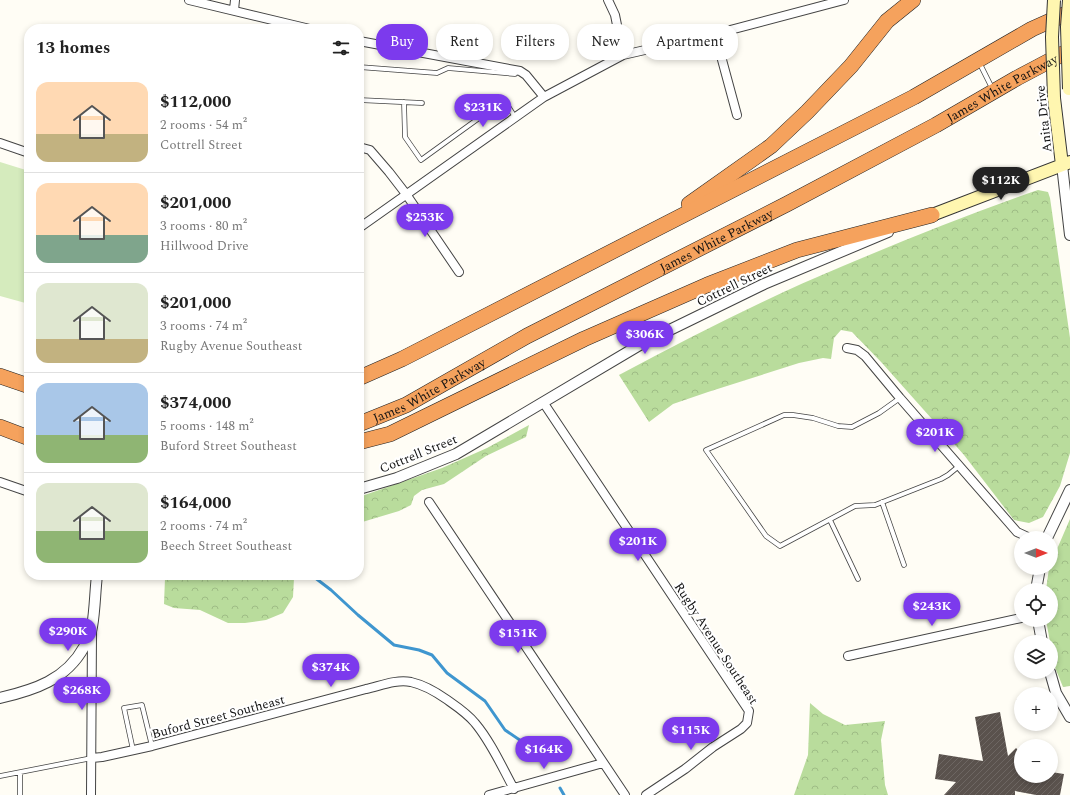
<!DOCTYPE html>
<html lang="en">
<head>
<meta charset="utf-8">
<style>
  :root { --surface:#fff; --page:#f6f6f6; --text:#222; --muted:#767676; --line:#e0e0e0; --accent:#7c3aed }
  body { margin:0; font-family:Spectral,serif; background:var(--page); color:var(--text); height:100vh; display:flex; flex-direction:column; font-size:15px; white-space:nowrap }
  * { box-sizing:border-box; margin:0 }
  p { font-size:13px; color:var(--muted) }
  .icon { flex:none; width:22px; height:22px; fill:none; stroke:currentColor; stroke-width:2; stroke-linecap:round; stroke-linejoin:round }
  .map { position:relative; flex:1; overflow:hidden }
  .details { position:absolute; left:24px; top:24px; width:340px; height:556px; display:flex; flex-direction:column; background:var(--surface); border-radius:16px; box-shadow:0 2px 6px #0003 }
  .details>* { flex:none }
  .banner { position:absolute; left:376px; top:24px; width:380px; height:36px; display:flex; gap:8px }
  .needle { width:26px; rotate:90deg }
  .controls { position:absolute; left:1014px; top:531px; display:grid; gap:8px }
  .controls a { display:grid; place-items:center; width:44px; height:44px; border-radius:50%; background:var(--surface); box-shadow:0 2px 6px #0003; font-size:20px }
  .price { position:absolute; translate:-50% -34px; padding:0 9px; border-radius:14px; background:var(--accent); color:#fff; font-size:13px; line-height:26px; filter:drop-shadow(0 1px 2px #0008) }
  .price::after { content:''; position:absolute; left:50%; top:24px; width:12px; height:9px; margin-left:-6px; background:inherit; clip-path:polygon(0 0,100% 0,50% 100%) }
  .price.current { background:#222; color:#fff }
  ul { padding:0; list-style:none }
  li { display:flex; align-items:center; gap:12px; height:100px; padding:0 12px }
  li+li { border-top:1px solid var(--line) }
  li span { display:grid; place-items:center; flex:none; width:112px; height:80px; border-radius:12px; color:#555 }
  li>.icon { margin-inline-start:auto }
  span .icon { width:48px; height:48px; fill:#fffc; stroke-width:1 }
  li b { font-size:17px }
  h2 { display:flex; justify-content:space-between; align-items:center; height:48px; padding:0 12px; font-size:17px }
  .chip { padding:0 14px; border-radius:16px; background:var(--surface); box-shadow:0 2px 6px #0003; font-size:14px; line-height:36px }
  .chip.current { background:var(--accent); color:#fff }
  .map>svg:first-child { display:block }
  .grass { fill:#d5ebbd }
  .forest { fill:url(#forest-crowns) }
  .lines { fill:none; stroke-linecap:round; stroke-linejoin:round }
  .stream { stroke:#3f96cf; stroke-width:3 }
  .building { fill:url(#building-hatch) }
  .service-casing { stroke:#444; stroke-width:5.5 }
  .minor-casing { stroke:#444; stroke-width:10 }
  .tertiary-casing { stroke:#444; stroke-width:12 }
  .secondary-casing { stroke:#333; stroke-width:14 }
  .motorway-casing { stroke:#222; stroke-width:16 }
  .service { stroke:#fff; stroke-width:4 }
  .minor { stroke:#fff; stroke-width:8 }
  .tertiary { stroke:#fff; stroke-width:10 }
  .secondary { stroke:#fff6b0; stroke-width:12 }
  .motorway { stroke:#f5a25d; stroke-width:15 }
  .secondary-bridge-casing { stroke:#333; stroke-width:14; stroke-linecap:butt }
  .secondary-bridge { stroke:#fff6b0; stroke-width:12 }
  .labels { text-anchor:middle; stroke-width:4; stroke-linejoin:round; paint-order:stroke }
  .street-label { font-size:13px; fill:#111; stroke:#fff }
</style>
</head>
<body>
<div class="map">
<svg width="1070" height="795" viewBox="0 0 1070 795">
  <defs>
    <pattern id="forest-crowns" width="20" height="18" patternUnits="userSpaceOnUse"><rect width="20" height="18" fill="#b9dc9c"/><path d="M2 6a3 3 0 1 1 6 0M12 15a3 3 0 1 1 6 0" fill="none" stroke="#9ebc85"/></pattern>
    <pattern id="building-hatch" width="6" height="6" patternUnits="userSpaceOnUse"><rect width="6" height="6" fill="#5a524d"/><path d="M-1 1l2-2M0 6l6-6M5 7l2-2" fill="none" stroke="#6d6662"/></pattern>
  </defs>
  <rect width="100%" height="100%" fill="#fffdf5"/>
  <!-- grass -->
  <path class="grass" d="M 0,162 L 29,171 L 29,304 L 0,296 Z"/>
  <!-- forest -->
  <path class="forest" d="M 1038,190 L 1048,192 L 1050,198 L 1070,338 L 1070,453 L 1060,486 L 1043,517 L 1029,523 L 1014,520 L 964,455 L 882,363 L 852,332 L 841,330 L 834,338 L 831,359 L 823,358 L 799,363 L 708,392 L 673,404 L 649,422 L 619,375 C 692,336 766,298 843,266 C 907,239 972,213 1038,190 Z
    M 529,425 L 526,437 L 486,456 L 444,484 L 422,490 L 414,496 L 411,505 L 399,511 L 359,523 L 359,497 L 442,468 L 487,448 Z
    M 1070,519 L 1070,686 L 1063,687 L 1054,665 L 1051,642 L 1050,642 L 1046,620 L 1051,620 L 1051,590 L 1046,590 L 1049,568 L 1051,568 L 1051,563 Z
    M 164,575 L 292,575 L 294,578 L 293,597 L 283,613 L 266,620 L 245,623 L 228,623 L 200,610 L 174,608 L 164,604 L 165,578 Z
    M 810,703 L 823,714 L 845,725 L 885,721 L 881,740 L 885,785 L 888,795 L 794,795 L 808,755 Z"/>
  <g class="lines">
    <!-- stream -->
    <path class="stream" d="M 314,577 L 331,590 L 358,615 L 394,645 L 419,650 L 432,655 L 447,673 L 485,701 L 505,730 L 530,747 L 544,760
      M 560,788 L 564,795"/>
  </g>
  <!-- building -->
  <path class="building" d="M 1000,712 L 1008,756 L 1016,748 L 1021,753 L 1021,776 L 1051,776 L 1051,772 L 1064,774 L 1060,795 L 1036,795 L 1015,791 L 1015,795 L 944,795 L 956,782 L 935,779 L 939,754 L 983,761 L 975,717 Z"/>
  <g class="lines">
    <!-- service casing -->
    <g class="service-casing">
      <path id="service" d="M 979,62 L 992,88
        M 359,67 L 437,73 L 448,68 L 515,74
        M 359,100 L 422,103
        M 404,102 L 405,137 L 421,160 L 504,100 L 515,117
        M 900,398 L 879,413 L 852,427 L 838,426 L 813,418 L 793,415 L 784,415 L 706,450 L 766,536 L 780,546 L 855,506 L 875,505 L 941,479 L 948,475 L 959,466
        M 882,502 L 904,565
        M 830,520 L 858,579
        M 1019,701 L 1021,700
        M 133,750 L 124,708 L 142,705 L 152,746
        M 20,773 L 20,795
        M 0,776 L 92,758"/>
    </g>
    <!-- minor casing -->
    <g class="minor-casing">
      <path id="minor" d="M 189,0 L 310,29
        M 608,0 L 615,15 L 623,55
        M 234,10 L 235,0
        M 715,34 L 737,115
        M 359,41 L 520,71 L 526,75 L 544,97
        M 0,143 L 29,153
        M 359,147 L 370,150 L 389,172 L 406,194 L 459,272
        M 359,228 L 544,97 L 623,55 L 715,34 L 844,0
        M 847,348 L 857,350 L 865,356 L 900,398 L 1017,532 L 1030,538
        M 543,402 L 749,711 L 747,723 L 741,729 L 713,747 L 685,769 L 646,795
        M 0,482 L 29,492
        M 429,502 L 625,795
        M 848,656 L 1021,618
        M 92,758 L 102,757 L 152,746 L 366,689 C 380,686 396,679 411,682 C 424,685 436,692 446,699 C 456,706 467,713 475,723 C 491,742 502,767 514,789
        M 91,795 L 92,632
        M 489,795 L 603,763"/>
    </g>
    <!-- tertiary casing -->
    <g class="tertiary-casing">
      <path id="tertiary" d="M 1062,165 L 1070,235
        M 359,489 L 397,478 L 456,454 L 643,343 L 764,284 L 888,232
        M 1047,538 L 1070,490
        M 1036,590 L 1040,568
        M 1038,620 L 1042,642
        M 1050,672 L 1056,693 L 1070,717
        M 0,698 C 34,690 66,680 84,647 C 87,641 91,634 92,627 C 95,610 95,592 97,575"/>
    </g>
    <!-- secondary casing -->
    <g class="secondary-casing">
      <path id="secondary" d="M 1054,98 L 1062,165
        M 932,215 L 1070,162"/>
    </g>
    <!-- motorway casing -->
    <g class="motorway-casing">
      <g id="motorway">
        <path d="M 689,204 L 771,146 L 807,112 L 851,66 L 887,21 L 913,0"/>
        <path d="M 0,376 L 29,386"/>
        <path d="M 359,378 L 402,359 L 914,97 L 1032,29 L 1070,12"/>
        <path id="s1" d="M 359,424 L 406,405 L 527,336 L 787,204 L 936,125 L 1017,78 L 1070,50"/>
        <path d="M 0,427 L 29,438"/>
        <path d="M 359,442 L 390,434 L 584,339 L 707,285 L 797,250 L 932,215"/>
      </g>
    </g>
    <!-- service -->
    <use href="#service" class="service"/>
    <!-- minor -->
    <use href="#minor" class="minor"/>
    <!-- tertiary -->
    <use href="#tertiary" class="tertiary"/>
    <!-- secondary -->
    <use href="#secondary" class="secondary"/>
    <!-- motorway -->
    <use href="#motorway" class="motorway"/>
    <!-- secondary-bridge casing -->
    <g class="secondary-bridge-casing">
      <path id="secondary-bridge" d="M 1069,0 L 1067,27 L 1069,89
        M 1054,98 L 1052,37 L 1054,0"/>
    </g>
    <!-- secondary-bridge -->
    <use href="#secondary-bridge" class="secondary-bridge"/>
  </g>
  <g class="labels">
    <!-- street labels -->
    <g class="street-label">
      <text dy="5" stroke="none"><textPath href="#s1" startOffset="726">James White Parkway</textPath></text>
      <text transform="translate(1043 119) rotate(-96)" y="5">Anita Drive</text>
      <text dy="5" stroke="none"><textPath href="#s1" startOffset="402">James White Parkway</textPath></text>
      <text transform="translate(734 284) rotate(-26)" y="5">Cottrell Street</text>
      <text dy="5" stroke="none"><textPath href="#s1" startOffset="78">James White Parkway</textPath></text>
      <text transform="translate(418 453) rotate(-22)" y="5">Cottrell Street</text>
      <text transform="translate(717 643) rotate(57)" y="5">Rugby Avenue Southeast</text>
      <text transform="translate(218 716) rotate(-15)" y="5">Buford Street Southeast</text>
    </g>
  </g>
</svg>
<div class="controls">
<a><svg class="needle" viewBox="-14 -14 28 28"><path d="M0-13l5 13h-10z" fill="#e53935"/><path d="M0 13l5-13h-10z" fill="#767676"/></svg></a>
<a><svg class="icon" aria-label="locate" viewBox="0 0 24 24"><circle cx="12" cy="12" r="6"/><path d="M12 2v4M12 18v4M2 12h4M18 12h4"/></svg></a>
<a><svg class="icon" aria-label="layers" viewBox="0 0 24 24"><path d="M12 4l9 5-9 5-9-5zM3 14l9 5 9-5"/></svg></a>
<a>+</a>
<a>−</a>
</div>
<b class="price" style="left:483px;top:128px">$231K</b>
<b class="price current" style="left:1001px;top:201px">$112K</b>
<b class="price" style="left:425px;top:238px">$253K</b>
<b class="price" style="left:645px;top:355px">$306K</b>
<b class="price" style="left:935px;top:453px">$201K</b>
<b class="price" style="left:638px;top:562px">$201K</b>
<b class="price" style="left:932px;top:627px">$243K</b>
<b class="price" style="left:68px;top:652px">$290K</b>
<b class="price" style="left:518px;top:654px">$151K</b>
<b class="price" style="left:331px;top:688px">$374K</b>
<b class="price" style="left:82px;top:711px">$268K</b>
<b class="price" style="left:691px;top:751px">$115K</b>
<b class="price" style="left:544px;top:770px">$164K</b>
<div class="banner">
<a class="chip current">Buy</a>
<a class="chip">Rent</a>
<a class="chip">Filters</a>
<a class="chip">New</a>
<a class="chip">Apartment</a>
</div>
<section class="details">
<h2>13 homes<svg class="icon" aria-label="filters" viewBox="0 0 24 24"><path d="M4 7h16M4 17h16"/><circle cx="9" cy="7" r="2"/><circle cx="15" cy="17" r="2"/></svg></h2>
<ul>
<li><span style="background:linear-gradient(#ffd9b3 65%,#c2b280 0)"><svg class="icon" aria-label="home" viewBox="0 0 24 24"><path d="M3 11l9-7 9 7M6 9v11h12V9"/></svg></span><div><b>$112,000</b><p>2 rooms · 54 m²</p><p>Cottrell Street</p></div></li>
<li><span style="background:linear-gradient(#ffd9b3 65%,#7fa58c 0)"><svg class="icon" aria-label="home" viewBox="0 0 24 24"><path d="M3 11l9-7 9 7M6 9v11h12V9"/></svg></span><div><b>$201,000</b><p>3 rooms · 80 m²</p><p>Hillwood Drive</p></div></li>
<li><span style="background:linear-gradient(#dfe7d0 70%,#c2b280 0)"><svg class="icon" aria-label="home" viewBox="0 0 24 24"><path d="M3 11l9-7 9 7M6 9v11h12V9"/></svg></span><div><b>$201,000</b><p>3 rooms · 74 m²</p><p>Rugby Avenue Southeast</p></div></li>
<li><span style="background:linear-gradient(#a9c7e8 65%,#8fb573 0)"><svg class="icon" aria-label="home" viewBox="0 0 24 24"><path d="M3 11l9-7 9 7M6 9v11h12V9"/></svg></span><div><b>$374,000</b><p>5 rooms · 148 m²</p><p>Buford Street Southeast</p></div></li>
<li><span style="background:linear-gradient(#dfe7d0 60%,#8fb573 0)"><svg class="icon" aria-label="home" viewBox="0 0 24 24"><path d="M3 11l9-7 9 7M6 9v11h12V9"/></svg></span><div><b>$164,000</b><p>2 rooms · 74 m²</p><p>Beech Street Southeast</p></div></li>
</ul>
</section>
</div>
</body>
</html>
